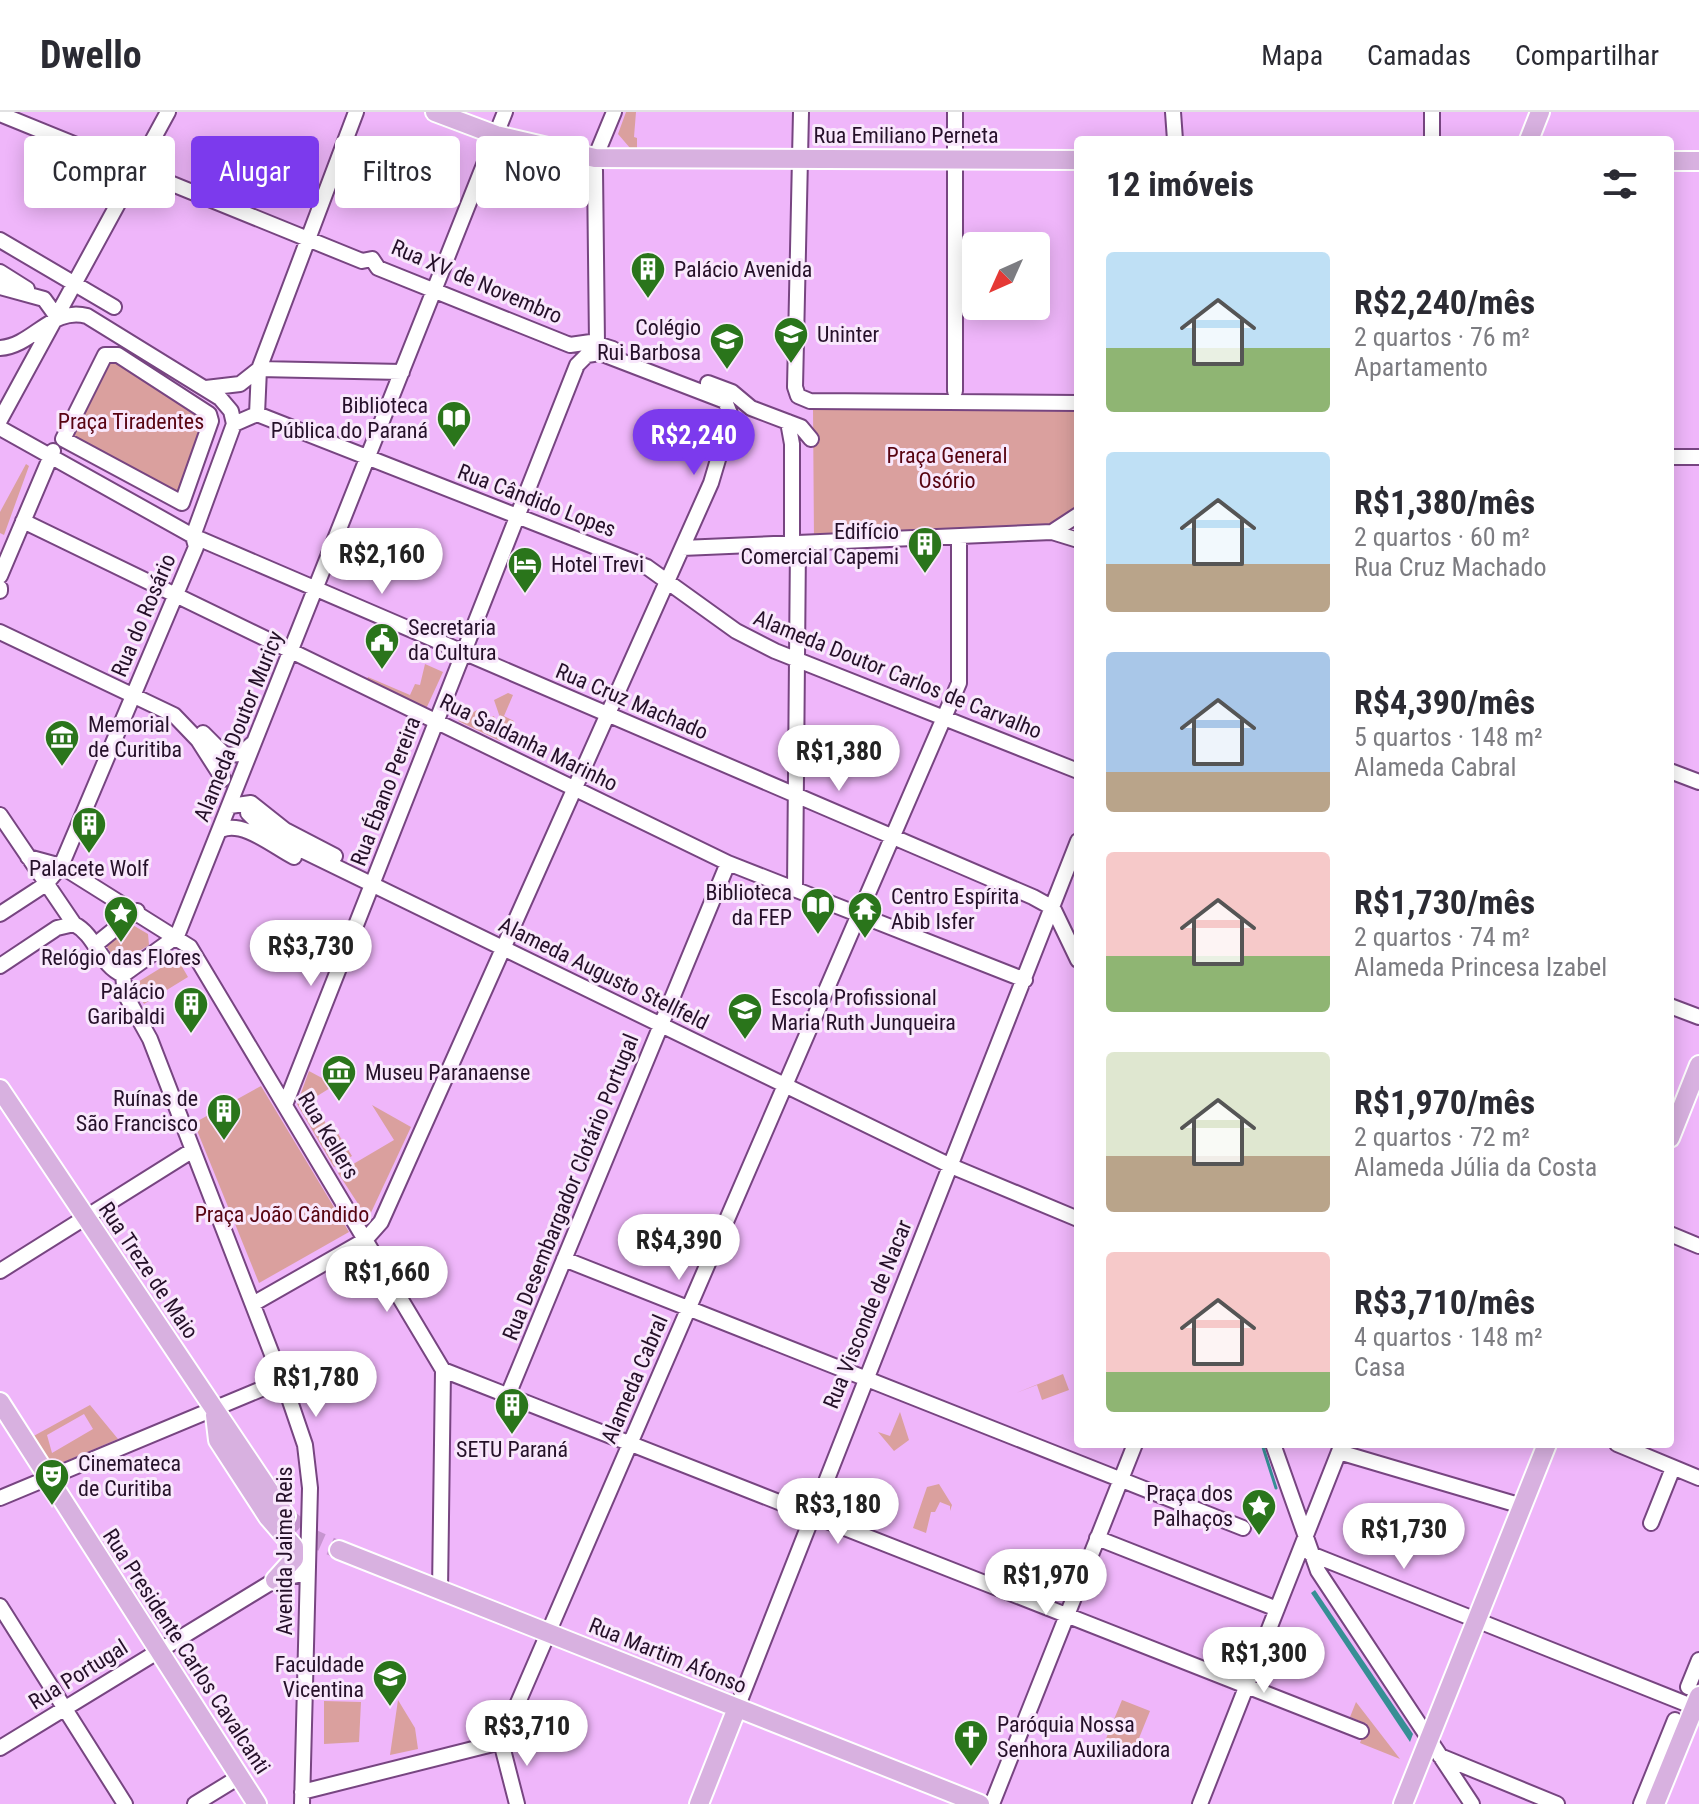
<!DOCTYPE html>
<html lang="pt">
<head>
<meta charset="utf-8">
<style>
  :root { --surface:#fff; --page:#f2f2f3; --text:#2b2b33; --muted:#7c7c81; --line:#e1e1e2; --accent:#7c3aed }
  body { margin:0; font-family:"Roboto Condensed",sans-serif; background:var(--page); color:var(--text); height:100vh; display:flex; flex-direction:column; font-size:30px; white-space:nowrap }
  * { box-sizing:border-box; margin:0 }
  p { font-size:26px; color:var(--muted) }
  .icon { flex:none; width:44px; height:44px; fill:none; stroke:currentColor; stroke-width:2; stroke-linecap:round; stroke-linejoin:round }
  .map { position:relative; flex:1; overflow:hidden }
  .panel { position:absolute; left:1074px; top:24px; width:600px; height:1312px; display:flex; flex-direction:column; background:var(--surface); border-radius:8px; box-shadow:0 4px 20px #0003 }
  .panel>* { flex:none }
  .top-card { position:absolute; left:24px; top:24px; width:760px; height:72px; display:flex; gap:16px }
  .needle { width:52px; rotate:225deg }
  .tools { position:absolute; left:962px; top:120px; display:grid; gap:16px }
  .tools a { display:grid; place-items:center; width:88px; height:88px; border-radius:8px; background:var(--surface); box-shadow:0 4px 20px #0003; font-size:40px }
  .price { position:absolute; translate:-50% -68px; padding:0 18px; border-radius:28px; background:#fff; color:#222; font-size:26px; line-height:52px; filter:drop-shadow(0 2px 4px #0008) }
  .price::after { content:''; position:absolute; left:50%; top:48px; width:24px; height:18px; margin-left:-12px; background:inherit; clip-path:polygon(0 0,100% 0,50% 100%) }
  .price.active { background:var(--accent); color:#fff }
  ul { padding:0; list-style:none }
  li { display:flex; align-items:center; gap:24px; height:200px; padding:0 32px }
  li span { display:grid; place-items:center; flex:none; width:224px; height:160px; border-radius:8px; color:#555 }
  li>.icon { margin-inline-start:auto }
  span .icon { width:96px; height:96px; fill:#fffc; stroke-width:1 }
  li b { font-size:34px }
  h2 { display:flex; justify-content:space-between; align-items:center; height:96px; padding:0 32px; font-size:34px }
  .tag { padding:0 28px; border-radius:8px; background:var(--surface); box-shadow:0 4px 20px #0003; font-size:28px; line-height:72px }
  .tag.active { background:var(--accent); color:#fff }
  header { display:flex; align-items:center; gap:48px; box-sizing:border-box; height:112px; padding:0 40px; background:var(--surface); border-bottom:2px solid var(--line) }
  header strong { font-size:38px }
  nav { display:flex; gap:44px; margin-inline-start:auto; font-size:28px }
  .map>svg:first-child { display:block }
  .green { fill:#daa09e; fill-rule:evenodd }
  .water { fill:#368f95 }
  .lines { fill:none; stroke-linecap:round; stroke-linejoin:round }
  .stream { stroke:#368f95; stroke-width:3 }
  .major-tunnel { stroke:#c795d0; stroke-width:18; stroke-dasharray:18 9; stroke-linecap:butt }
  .minor-casing { stroke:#774581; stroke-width:18 }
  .major-casing { stroke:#fff; stroke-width:22 }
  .minor { stroke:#fff; stroke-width:14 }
  .major { stroke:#d8b1e0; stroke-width:18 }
  .labels { text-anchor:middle; stroke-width:6; stroke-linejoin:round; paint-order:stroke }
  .street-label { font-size:22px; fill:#251029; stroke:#f9e8fc }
  .poi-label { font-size:22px; fill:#251029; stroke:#f9e8fc; text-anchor:start }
  .park-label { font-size:22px; fill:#580411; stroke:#f9e8fc }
</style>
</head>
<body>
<header>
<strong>Dwello</strong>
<nav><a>Mapa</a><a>Camadas</a><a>Compartilhar</a></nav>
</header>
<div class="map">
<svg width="1699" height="1692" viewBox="0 0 1699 1692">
  <rect width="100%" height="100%" fill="#efb6fa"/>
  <!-- green -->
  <path class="green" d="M 626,0 L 636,0 L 634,25 L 637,26 L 637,36 L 630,36 L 618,22 Z
    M 105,243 L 209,302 L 182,391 L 63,327 Z
    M 813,296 L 1075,297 L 1078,301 L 1078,398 L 1059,413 L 819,422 L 814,429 Z
    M 26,352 L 29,354 L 4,423 L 0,421 L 0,400 Z
    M 425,552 L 443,560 L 426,597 L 366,569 L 368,565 L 410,583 L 415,572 L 420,573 Z
    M 508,581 L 513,583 L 504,604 L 514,609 L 507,626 L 494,588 Z
    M 477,598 L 482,609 L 494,604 L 502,625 L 500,629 L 458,609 Z
    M 131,812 L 148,822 L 149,833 L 118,852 L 104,830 Z
    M 177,846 L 188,865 L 144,892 L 133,873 Z
    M 309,959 L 335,973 L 314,986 L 328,1017 L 334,1015 L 352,1044 L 334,1055 L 297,992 Z
    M 261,974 L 349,1120 L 259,1171 L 194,1011 Z
    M 372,993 L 411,1015 L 368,1107 L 338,1061 L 394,1028 Z
    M 1063,1262 L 1069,1278 L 1042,1288 L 1037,1273 L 1011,1283 Z
    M 90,1293 L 118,1327 L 52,1355 L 30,1326 ZM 84,1302 L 93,1317 L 52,1341 L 47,1323 Z
    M 900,1300 L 909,1328 L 894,1339 L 878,1320 L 890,1324 Z
    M 939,1372 L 952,1393 L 950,1399 L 950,1394 L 940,1390 L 935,1400 L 931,1400 L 926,1421 L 913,1416 L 927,1375 Z
    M 398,1588 L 415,1616 L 418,1637 L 390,1643 Z
    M 1122,1588 L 1150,1599 L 1133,1641 L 1105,1629 Z
    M 324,1589 L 361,1590 L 359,1630 L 324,1632 Z
    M 1356,1590 L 1400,1647 L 1360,1631 L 1367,1612 L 1350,1605 Z"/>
  <!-- water -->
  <path class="water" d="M 1315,1478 L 1413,1622 L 1410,1630 L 1311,1481 Z"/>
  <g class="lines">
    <!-- stream -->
    <path class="stream" d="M 1262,1332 L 1276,1376"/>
    <!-- major-tunnel -->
    <path class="major-tunnel" d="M 286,1404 L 312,1426 L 339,1438"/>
    <!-- minor casing -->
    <g class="minor-casing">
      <path id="minor" d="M 801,0 L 795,275 L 798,284 L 810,289 L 1078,291
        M 955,0 L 955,279
        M 1173,0 L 1175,28
        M 1432,0 L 1432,28
        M 0,2 L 362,149 L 372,147 L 378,156 L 570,233 L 591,230 L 613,237
        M 595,46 L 614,0
        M 595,58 L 597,231
        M 0,128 L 114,195
        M 0,160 L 27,177
        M 0,175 L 44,187 L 57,205
        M 0,236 C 33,234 52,194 87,204 L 220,286 L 231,299 L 234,312
        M 105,243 L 118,243 L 209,302 L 211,309 L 182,391 L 63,327 Z
        M 259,257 L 402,260
        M 708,271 L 732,280 L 751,296 L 801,315 L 811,327
        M 206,276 L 240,272 L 259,257
        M 257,302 L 259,257 L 356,0
        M 0,308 L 168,0
        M 788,310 L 792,332 L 792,428
        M 234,312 L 257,302 L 647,455 L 736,519 L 775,539 L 1078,659
        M 0,316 L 193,424 L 1033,785 L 1053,796
        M 1670,345 L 1699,345
        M 23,409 L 728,751 L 1025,868
        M 1052,420 L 1078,403
        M 193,424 L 234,312
        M 682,436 L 1052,420 L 1078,428
        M 0,464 L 53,339
        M 0,476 L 0,479
        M 0,520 L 174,603 L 198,628 L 223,667
        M 203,621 L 225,643 L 241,642 L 252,632
        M 1670,659 L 1699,670
        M 230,694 L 251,691 L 285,718 L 335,744
        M 248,701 L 264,717 L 287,731 L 951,1054 L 1078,1107
        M 0,703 L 74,812 C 97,824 99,853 123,863
        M 221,718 C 243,708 274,735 294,745
        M 28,745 L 61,754 L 190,835 L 443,1258 L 440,1479
        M 795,777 L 798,432
        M 1053,796 L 1078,848
        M 0,802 L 46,772 L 61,754 L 196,435 L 193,424
        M 95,833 L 137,799
        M 0,854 L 57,816 L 74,812
        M 123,863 L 177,824 L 505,0
        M 123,863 L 125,882 L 150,927 L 290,1289 L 305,1333 L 310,1376 L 302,1692
        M 1670,894 L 1699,905
        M 1670,1122 L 1699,1134
        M 564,1147 L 1243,1416
        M 0,1159 L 193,1038
        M 253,1192 L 365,1128 L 381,1110 L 711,371 L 731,304 L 725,289 L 600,241 L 587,243 L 577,253 L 285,993
        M 443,1258 L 1361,1619
        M 508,1283 L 728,751
        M 1273,1332 L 1318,1459 L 1472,1692
        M 1617,1332 L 1699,1366
        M 1339,1340 L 1522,1394
        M 0,1386 L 283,1268
        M 1651,1411 L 1673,1356
        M 1097,1426 L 1277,1497
        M 1311,1442 L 1699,1597
        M 0,1494 L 125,1692
        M 1688,1575 L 1699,1548
        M 737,1596 L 1078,729
        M 501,1630 L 959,571 L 959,425
        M 501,1630 L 517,1692
        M 0,1636 L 275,1468 L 307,1461
        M 1440,1644 L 1557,1692
        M 302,1680 L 501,1630
        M 195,1692 L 239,1665
        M 992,1692 L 1135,1332
        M 1200,1692 L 1342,1332
        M 1641,1692 L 1675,1608"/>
    </g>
    <!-- major casing -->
    <g class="major-casing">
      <path id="major" d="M 435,0 L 496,23 L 595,46 L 1078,48
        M 1529,28 L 1540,0
        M 1670,49 L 1699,49
        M 0,977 L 286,1404
        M 1670,1026 L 1699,953
        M 0,1290 L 257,1692
        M 215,1303 L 218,1328 L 268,1405 L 294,1435 L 294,1447 L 275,1468
        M 339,1438 L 980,1692
        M 699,1692 L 737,1596
        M 1403,1692 L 1547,1332
        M 1655,1692 L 1699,1584"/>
    </g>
    <!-- minor -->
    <use href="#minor" class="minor"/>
    <!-- major -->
    <use href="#major" class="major"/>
  </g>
  <!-- icons -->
  <defs>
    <g id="building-pin" transform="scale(1.8)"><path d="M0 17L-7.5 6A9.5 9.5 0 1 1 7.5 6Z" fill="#2a751b" stroke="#f9e8fc"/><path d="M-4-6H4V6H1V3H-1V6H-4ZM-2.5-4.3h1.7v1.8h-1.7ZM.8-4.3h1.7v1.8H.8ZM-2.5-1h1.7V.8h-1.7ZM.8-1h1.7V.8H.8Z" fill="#fff"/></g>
    <g id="university-pin" transform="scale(1.8)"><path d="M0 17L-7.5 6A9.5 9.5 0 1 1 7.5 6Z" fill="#2a751b" stroke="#f9e8fc"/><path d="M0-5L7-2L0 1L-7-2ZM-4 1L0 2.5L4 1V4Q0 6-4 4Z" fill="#fff"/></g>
    <g id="school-pin" transform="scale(1.8)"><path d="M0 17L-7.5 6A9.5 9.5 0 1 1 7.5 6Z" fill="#2a751b" stroke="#f9e8fc"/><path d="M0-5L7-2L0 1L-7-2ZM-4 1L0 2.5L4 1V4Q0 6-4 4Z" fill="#fff"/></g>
    <g id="library-pin" transform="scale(1.8)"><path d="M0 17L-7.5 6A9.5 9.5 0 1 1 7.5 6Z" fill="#2a751b" stroke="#f9e8fc"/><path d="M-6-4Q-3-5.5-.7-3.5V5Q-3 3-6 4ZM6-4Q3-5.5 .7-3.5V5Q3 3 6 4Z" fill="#fff"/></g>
    <g id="hotel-pin" transform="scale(1.8)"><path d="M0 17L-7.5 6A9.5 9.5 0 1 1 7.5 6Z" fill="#2a751b" stroke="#f9e8fc"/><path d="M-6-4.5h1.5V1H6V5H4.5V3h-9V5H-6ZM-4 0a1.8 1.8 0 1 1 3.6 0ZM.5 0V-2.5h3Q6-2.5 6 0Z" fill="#fff"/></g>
    <g id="civic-pin" transform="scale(1.8)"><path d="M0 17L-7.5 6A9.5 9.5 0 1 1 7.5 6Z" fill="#2a751b" stroke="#f9e8fc"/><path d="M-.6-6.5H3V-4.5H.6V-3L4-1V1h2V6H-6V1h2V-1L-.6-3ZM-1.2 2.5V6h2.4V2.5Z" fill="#fff"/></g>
    <g id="museum-pin" transform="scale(1.8)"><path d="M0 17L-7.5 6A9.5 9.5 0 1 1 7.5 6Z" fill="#2a751b" stroke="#f9e8fc"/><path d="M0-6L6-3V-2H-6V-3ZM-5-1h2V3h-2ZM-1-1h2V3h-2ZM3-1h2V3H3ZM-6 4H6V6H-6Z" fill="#fff"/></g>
    <g id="temple-pin" transform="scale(1.8)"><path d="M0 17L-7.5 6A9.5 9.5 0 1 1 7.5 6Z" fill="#2a751b" stroke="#f9e8fc"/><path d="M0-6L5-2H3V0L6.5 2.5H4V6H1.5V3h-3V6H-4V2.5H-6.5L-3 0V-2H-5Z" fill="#fff"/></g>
    <g id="sight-pin" transform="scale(1.8)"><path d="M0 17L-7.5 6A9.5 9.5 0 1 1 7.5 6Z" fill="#2a751b" stroke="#f9e8fc"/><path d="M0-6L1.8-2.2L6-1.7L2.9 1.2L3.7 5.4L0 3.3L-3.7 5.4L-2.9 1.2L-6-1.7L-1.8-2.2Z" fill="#fff"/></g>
    <g id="theatre-pin" transform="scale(1.8)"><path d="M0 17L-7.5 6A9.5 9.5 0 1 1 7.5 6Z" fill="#2a751b" stroke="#f9e8fc"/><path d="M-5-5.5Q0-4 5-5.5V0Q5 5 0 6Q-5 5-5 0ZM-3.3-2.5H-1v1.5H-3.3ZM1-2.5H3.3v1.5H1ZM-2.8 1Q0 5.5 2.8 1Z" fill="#fff"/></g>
    <g id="church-pin" transform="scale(1.8)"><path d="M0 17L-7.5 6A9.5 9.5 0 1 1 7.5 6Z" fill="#2a751b" stroke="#f9e8fc"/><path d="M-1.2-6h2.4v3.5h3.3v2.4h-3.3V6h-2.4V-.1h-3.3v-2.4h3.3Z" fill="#fff"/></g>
  </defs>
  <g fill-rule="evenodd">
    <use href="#building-pin" x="648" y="157"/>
    <use href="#university-pin" x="791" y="222"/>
    <use href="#school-pin" x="727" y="228"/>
    <use href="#library-pin" x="454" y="306"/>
    <use href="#building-pin" x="925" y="432"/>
    <use href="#hotel-pin" x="525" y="452"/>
    <use href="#civic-pin" x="382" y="528"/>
    <use href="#museum-pin" x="62" y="625"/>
    <use href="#building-pin" x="89" y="712"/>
    <use href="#library-pin" x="818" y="793"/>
    <use href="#temple-pin" x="865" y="797"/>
    <use href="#sight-pin" x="121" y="801"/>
    <use href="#building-pin" x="191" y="892"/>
    <use href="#university-pin" x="745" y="898"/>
    <use href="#museum-pin" x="339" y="960"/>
    <use href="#building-pin" x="224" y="999"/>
    <use href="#building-pin" x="512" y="1293"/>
    <use href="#theatre-pin" x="52" y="1364"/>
    <use href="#sight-pin" x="1259" y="1394"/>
    <use href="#university-pin" x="390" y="1565"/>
    <use href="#church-pin" x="971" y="1625"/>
  </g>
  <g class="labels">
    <!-- street labels -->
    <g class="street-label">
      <text x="906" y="31">Rua Emiliano Perneta</text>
      <text transform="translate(477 169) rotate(23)" y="8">Rua XV de Novembro</text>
      <text transform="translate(537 388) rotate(21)" y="8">Rua Cândido Lopes</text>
      <text transform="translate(143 503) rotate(-67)" y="8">Rua do Rosário</text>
      <text transform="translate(898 562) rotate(22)" y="8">Alameda Doutor Carlos de Carvalho</text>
      <text transform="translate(632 589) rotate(23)" y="8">Rua Cruz Machado</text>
      <text transform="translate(238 614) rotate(-68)" y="8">Alameda Doutor Muricy</text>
      <text transform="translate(529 630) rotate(26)" y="8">Rua Saldanha Marinho</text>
      <text transform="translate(385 679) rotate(-69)" y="8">Rua Ébano Pereira</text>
      <text transform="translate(604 861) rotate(26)" y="8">Alameda Augusto Stellfeld</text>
      <text transform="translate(329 1023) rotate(59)" y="8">Rua Kellers</text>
      <text transform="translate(570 1075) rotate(-68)" y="8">Rua Desembargador Clotário Portugal</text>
      <text transform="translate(149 1158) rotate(56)" y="8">Rua Treze de Maio</text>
      <text transform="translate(867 1202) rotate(-68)" y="8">Rua Visconde de Nacar</text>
      <text transform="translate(634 1267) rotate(-67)" y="8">Alameda Cabral</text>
      <text transform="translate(284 1439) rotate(-90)" y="8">Avenida Jaime Reis</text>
      <text transform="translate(187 1539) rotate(57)" y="8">Rua Presidente Carlos Cavalcanti</text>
      <text transform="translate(668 1543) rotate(22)" y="8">Rua Martim Afonso</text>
      <text transform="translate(78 1562) rotate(-32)" y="8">Rua Portugal</text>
    </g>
    <!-- poi labels -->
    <g class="poi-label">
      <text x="674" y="165">Palácio Avenida</text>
      <text x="701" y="223" text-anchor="end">Colégio<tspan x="701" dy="25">Rui Barbosa</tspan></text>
      <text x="817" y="230">Uninter</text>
      <text x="428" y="301" text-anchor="end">Biblioteca<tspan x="428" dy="25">Pública do Paraná</tspan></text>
      <text x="899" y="427" text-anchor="end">Edifício<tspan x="899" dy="25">Comercial Capemi</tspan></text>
      <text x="551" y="460">Hotel Trevi</text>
      <text x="408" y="523">Secretaria<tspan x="408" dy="25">da Cultura</tspan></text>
      <text x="88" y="620">Memorial<tspan x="88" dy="25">de Curitiba</tspan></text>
      <text x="89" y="764" text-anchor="middle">Palacete Wolf</text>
      <text x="792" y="788" text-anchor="end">Biblioteca<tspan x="792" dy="25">da FEP</tspan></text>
      <text x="891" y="792">Centro Espírita<tspan x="891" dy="25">Abib Isfer</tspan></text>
      <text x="121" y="853" text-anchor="middle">Relógio das Flores</text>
      <text x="165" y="887" text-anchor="end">Palácio<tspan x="165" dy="25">Garibaldi</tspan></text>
      <text x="771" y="893">Escola Profissional<tspan x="771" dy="25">Maria Ruth Junqueira</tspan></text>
      <text x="365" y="968">Museu Paranaense</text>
      <text x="198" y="994" text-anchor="end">Ruínas de<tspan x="198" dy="25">São Francisco</tspan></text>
      <text x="512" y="1345" text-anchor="middle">SETU Paraná</text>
      <text x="78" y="1359">Cinemateca<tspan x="78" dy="25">de Curitiba</tspan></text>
      <text x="1233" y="1389" text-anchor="end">Praça dos<tspan x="1233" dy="25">Palhaços</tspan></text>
      <text x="364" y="1560" text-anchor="end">Faculdade<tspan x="364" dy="25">Vicentina</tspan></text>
      <text x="997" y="1620">Paróquia Nossa<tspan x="997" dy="25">Senhora Auxiliadora</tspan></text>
    </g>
    <!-- park labels -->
    <g class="park-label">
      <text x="131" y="317">Praça Tiradentes</text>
      <text x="947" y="351">Praça General<tspan x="947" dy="25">Osório</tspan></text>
      <text x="282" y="1110">Praça João Cândido</text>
    </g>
  </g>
</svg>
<div class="tools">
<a><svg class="needle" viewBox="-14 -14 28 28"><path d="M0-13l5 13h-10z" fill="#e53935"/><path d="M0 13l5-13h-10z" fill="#7c7c81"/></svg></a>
</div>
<b class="price active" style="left:694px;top:365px">R$2,240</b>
<b class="price" style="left:382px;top:484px">R$2,160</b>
<b class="price" style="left:839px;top:681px">R$1,380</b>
<b class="price" style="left:311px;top:876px">R$3,730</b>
<b class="price" style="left:679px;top:1170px">R$4,390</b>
<b class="price" style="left:387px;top:1202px">R$1,660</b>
<b class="price" style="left:316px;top:1307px">R$1,780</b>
<b class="price" style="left:838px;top:1434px">R$3,180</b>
<b class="price" style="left:1404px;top:1459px">R$1,730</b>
<b class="price" style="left:1046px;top:1505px">R$1,970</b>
<b class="price" style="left:1264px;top:1583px">R$1,300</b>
<b class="price" style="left:527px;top:1656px">R$3,710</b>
<div class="top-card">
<a class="tag">Comprar</a>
<a class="tag active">Alugar</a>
<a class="tag">Filtros</a>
<a class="tag">Novo</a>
</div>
<section class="panel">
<h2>12 imóveis<svg class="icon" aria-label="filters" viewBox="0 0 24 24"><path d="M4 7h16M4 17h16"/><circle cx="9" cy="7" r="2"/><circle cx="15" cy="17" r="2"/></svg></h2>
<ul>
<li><span style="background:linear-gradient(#bfe0f5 60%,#8fb573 0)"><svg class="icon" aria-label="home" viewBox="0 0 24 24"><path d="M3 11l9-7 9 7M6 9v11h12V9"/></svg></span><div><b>R$2,240/mês</b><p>2 quartos · 76 m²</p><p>Apartamento</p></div></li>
<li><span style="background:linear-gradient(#bfe0f5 70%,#b9a48a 0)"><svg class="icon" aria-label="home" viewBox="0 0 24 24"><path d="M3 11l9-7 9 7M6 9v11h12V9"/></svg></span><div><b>R$1,380/mês</b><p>2 quartos · 60 m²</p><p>Rua Cruz Machado</p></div></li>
<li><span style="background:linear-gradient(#a9c7e8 75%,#b9a48a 0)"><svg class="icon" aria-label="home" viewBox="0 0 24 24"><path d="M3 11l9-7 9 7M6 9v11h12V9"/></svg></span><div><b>R$4,390/mês</b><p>5 quartos · 148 m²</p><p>Alameda Cabral</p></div></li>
<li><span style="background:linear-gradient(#f6c9c9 65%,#8fb573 0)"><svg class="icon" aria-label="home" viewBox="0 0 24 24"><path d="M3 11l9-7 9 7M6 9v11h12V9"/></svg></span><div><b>R$1,730/mês</b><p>2 quartos · 74 m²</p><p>Alameda Princesa Izabel</p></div></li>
<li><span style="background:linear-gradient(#dfe7d0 65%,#b9a48a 0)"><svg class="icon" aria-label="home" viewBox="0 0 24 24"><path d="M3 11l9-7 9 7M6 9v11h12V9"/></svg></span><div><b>R$1,970/mês</b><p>2 quartos · 72 m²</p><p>Alameda Júlia da Costa</p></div></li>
<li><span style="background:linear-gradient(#f6c9c9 75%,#8fb573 0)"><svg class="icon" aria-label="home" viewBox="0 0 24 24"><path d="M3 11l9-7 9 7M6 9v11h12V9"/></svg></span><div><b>R$3,710/mês</b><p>4 quartos · 148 m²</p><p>Casa</p></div></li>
</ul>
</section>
</div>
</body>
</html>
